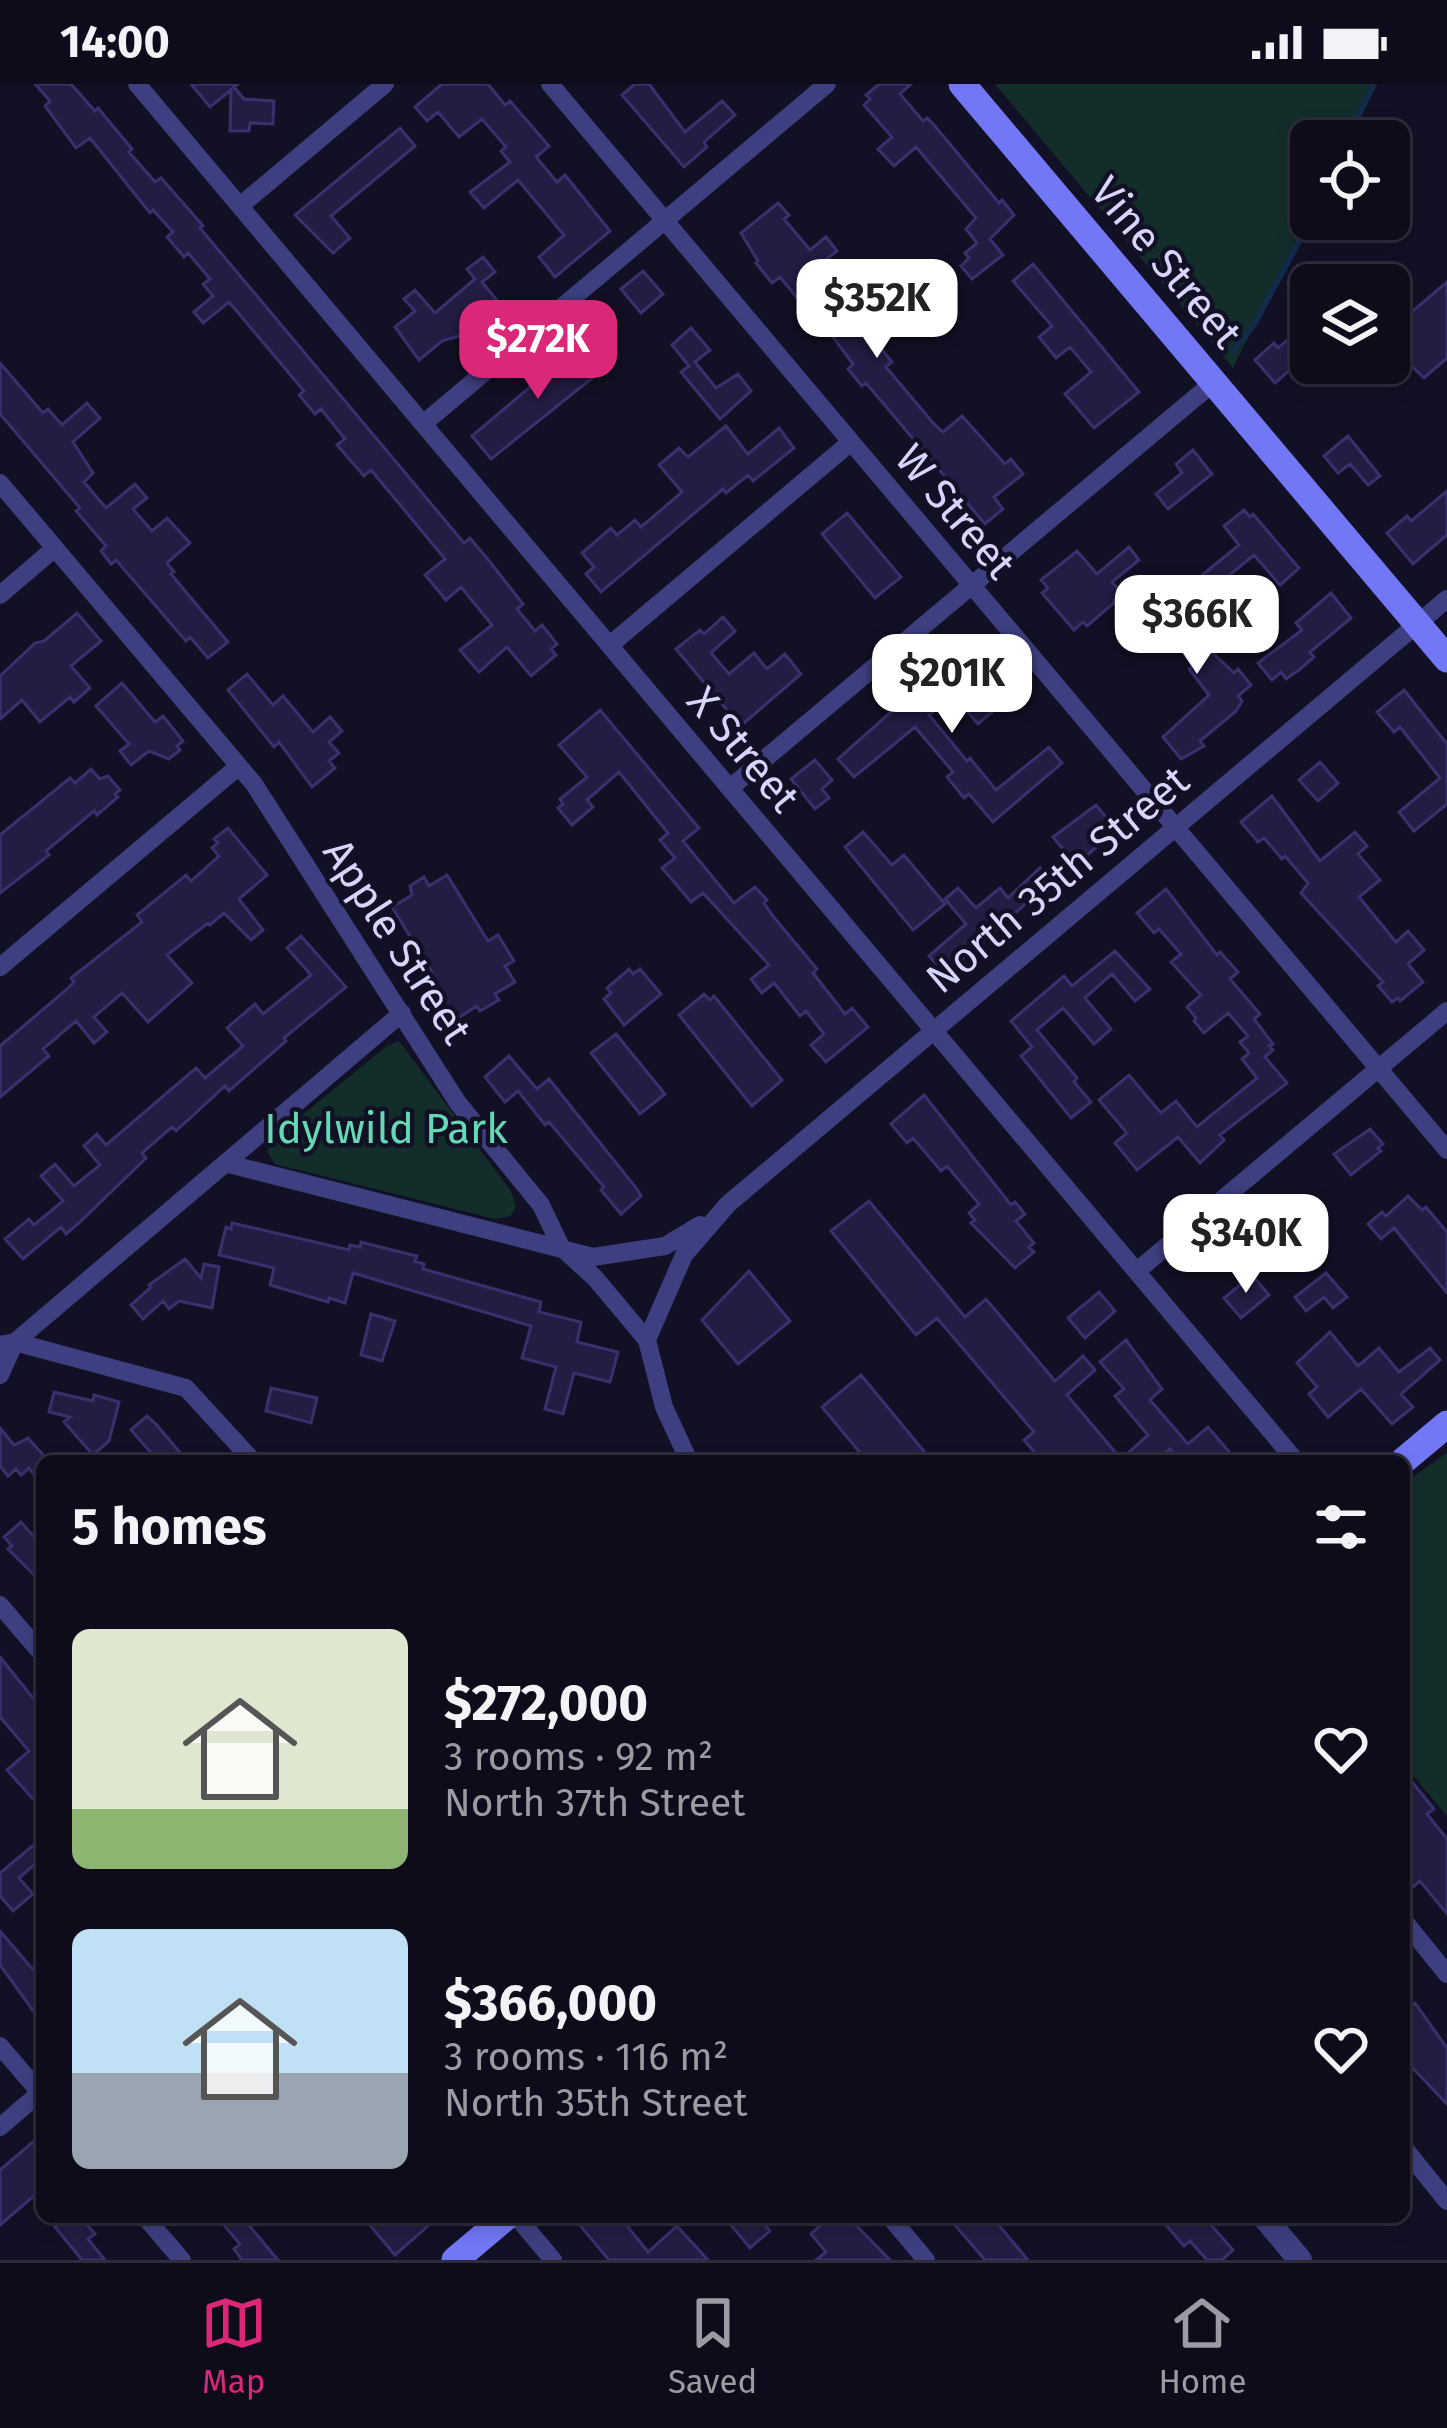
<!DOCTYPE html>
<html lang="en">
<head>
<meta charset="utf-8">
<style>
  :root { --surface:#0e0c1b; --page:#1c1a28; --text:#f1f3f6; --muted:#9b9ba3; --line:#2e2c3a; --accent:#db2777 }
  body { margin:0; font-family:"Fira Sans",sans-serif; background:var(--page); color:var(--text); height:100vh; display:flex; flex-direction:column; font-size:45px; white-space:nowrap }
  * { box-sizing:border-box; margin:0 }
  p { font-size:39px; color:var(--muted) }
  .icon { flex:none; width:66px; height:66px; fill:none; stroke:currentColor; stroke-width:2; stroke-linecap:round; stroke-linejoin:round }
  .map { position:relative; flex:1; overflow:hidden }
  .details { position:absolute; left:36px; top:1371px; width:1374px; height:768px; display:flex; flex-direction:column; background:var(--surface); border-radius:18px; box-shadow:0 6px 18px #0003,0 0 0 3px var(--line) }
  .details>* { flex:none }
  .controls { position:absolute; left:1290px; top:36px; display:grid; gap:24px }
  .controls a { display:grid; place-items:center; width:120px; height:120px; border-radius:18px; background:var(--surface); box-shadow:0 6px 18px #0003,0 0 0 3px var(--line); font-size:60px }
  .price { position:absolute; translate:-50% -102px; padding:0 27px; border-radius:24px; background:#fff; color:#222; font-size:39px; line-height:78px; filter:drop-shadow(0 3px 6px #0008) }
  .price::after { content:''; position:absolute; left:50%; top:72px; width:36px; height:27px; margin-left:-18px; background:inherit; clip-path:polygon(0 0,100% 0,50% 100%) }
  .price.selected { background:var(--accent); color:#fff }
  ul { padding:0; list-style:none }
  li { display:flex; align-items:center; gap:36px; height:300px; padding:0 36px }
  li span { display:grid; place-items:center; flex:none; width:336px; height:240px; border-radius:18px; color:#555 }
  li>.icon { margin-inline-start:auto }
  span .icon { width:144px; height:144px; fill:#fffc; stroke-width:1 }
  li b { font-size:51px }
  h2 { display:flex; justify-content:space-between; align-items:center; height:144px; padding:0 36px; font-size:51px }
  .status { display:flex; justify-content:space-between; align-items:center; height:84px; padding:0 60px; background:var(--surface); direction:ltr }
  .status svg { height:33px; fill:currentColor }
  .tabs { display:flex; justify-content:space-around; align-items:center; height:168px; border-top:3px solid var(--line); background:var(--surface); font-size:33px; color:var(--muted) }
  .tabs a { display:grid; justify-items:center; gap:6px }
  .tabs .selected { color:var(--accent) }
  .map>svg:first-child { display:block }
  .green { fill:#132d2b }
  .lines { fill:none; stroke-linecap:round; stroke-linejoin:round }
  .stream { stroke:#132b4a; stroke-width:6 }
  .building { fill:#231d43; stroke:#39316e; stroke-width:3 }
  .minor { stroke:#3e3f80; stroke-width:18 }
  .tertiary { stroke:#3e3f80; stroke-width:24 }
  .secondary { stroke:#7277f6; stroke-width:27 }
  .labels { text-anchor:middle; stroke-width:9; stroke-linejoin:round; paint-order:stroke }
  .street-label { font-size:42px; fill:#d7d5fc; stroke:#121024 }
  .park-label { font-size:42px; fill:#65d8b5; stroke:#121024 }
</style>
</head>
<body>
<div class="status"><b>14:00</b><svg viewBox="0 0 49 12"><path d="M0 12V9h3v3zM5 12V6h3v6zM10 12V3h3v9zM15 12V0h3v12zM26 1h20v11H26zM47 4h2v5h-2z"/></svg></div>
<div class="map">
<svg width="1447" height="2176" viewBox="0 0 1447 2176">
  <rect width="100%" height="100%" fill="#121024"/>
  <!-- green -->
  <path class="green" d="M 995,0 L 1373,0 L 1345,57 L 1311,57 L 1311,125 L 1233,284 Z
    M 399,957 L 511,1107 L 516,1122 L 511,1132 L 495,1135 L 275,1080 L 268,1069 L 269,1058 L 387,962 Z
    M 1447,1369 L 1447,1732 L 1404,1681 L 1404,1399 Z"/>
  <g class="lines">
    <!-- stream -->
    <path class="stream" d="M 1346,57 L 1374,0
      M 1233,267 L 1253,242 L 1311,135"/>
  </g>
  <!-- building -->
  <path class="building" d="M 35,0 L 71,0 L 95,27 L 98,24 L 132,65 L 129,68 L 155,98 L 161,94 L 192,129 L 203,142 L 200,144 L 464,459 L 470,454 L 490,478 L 523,520 L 517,525 L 535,547 L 542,541 L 557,560 L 551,565 L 556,571 L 531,592 L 507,563 L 479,588 L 460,566 L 492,541 L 461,503 L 446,516 L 425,491 L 445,475 L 371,386 L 364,392 L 337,361 L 345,355 L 321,325 L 315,330 L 299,311 L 304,307 L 229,218 L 203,239 L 194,228 L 213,212 L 203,200 L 210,195 L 188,169 L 184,173 L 167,153 L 173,148 L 153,126 L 150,129 L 90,54 L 76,64 L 45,22 L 50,17 Z
    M 191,0 L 238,0 L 234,3 L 244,15 L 274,17 L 273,40 L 250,39 L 249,47 L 230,47 L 231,6 L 210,23 Z
    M 442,0 L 488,0 L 505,21 L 510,17 L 549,62 L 536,73 L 557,98 L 565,91 L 610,147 L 555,193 L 539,173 L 564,151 L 518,96 L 484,124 L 470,108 L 510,78 L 501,67 L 506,63 L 482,35 L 459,53 L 438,28 L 427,37 L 415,23 Z
    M 635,0 L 649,0 L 685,48 L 722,17 L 735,31 L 704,58 L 707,63 L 684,83 L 622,11 Z
    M 879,0 L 911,0 L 900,10 L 923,37 L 927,34 L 934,41 L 999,119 L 1002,116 L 1014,131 L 990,155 L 1003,171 L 972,195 L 961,182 L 969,174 L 965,169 L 977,159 L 966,145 L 976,134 L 916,63 L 894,82 L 878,65 L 892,53 L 864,21 L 870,15 L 866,11 Z
    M 400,44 L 415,62 L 331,132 L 350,154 L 333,169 L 295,131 Z
    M 778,119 L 789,131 L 784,135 L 810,166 L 826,153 L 837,167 L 824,177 L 872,234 L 863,242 L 892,278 L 886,283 L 934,340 L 943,348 L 962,332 L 1005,380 L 1011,375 L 1023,390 L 994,413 L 1003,425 L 985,440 L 866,299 L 862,302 L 848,285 L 853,280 L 811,223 L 807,226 L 780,193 L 772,199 L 756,179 L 758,177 L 741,149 Z
    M 483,173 L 495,188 L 482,198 L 499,219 L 459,252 L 442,257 L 419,276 L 395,243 L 415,227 L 404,215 L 415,206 L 435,229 L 475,195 L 467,185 Z
    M 1033,180 L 1139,308 L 1094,344 L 1065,310 L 1091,288 L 1070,263 L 1056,274 L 1039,253 L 1052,242 L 1013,197 Z
    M 643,187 L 663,210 L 641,229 L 621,205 Z
    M 1447,198 L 1447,274 L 1424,294 L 1389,260 L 1389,247 Z
    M 1311,237 L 1311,267 L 1275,299 L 1255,276 L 1274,259 L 1278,264 Z
    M 691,244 L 710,266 L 695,278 L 716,304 L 738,290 L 751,307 L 720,335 L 681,288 L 689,282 L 672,261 Z
    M 590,262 L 606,283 L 491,375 L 472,352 L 555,282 L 558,285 Z
    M 0,279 L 43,329 L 48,325 L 62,341 L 87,319 L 100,334 L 73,358 L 93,389 L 84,398 L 106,424 L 135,400 L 147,414 L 133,425 L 152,447 L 167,434 L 190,459 L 167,479 L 174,488 L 171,490 L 228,558 L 208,574 L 190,553 L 186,557 L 116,476 L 111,480 L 101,467 L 106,462 L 76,427 L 80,424 L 0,330 Z
    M 726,342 L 748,370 L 779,344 L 794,364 L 753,397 L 748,391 L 726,409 L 723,405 L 601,508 L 586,490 L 594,483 L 582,469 L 611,444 L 617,451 L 635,436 L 641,443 L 682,408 L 659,381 L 679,364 L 688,373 Z
    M 1348,352 L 1380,392 L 1368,401 L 1350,380 L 1338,389 L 1324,372 Z
    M 1193,366 L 1212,390 L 1168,425 L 1156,410 L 1182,389 L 1176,380 Z
    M 1447,407 L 1447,451 L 1413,480 L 1387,449 L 1407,432 L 1411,437 Z
    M 1244,426 L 1250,433 L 1253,430 L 1299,484 L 1280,501 L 1254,471 L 1227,493 L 1248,518 L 1231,533 L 1201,492 L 1239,461 L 1224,442 Z
    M 847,429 L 901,493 L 875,514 L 822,450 Z
    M 1129,463 L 1139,476 L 1112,498 L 1123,511 L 1087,542 L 1083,538 L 1074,546 L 1042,509 L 1048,504 L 1041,496 L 1077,467 L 1097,490 Z
    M 1162,500 L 1183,526 L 1179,530 L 1211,567 L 1234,589 L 1238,585 L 1251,601 L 1238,612 L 1242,617 L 1236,627 L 1200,657 L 1204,662 L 1181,675 L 1163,653 L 1209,611 L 1189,585 L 1193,582 L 1142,517 Z
    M 1331,509 L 1351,534 L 1310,568 L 1314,573 L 1299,586 L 1286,595 L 1281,588 L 1272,596 L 1258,579 L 1302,546 L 1296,539 Z
    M 77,529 L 101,557 L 71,582 L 90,604 L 74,618 L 70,613 L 40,638 L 22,616 L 0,635 L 0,592 L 35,559 L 44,557 Z
    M 723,533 L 735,547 L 711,569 L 729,590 L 754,569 L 767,585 L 785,570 L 801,590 L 744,639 L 740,634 L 736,637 L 676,565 L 700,546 L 704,550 Z
    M 962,565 L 1006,616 L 978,640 L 953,611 L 929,631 L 967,677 L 970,674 L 996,706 L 1049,663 L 1062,679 L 993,738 L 969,710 L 964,714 L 947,693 L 953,688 L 915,643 L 854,693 L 838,675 Z
    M 247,590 L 273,621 L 283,612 L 313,648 L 330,633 L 342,647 L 329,658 L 339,669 L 329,677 L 335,684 L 312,703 L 279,658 L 274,663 L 228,606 Z
    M 122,599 L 155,638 L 163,632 L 183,657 L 177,662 L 180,666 L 169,675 L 149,667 L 131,681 L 120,667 L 129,660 L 96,622 Z
    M 1404,606 L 1447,660 L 1447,720 L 1414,747 L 1399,728 L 1440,694 L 1400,643 L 1394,648 L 1377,628 Z
    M 600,626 L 699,744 L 683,757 L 734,819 L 755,803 L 767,816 L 764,819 L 772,831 L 817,885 L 813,889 L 845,930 L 852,924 L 868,943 L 826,978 L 811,961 L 824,950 L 806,927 L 800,932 L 774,899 L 762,909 L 751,895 L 769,881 L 703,809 L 691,818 L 662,784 L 675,774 L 660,756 L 668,749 L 619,688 L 587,716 L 593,723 L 572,741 L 558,724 L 563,720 L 560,715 L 587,693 L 559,661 Z
    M 815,676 L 832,696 L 822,705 L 829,714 L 815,725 L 791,695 Z
    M 1320,678 L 1338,699 L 1318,717 L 1299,696 Z
    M 91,685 L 100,695 L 108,692 L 120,706 L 115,710 L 118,713 L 97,731 L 94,727 L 46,767 L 49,771 L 0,809 L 0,751 L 70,694 L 75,699 Z
    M 1272,712 L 1320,777 L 1355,748 L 1367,762 L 1358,770 L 1380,796 L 1359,813 L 1396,858 L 1408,847 L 1424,866 L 1408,880 L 1423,898 L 1400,917 L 1398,914 L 1392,918 L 1378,902 L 1383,898 L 1301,809 L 1308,799 L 1285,772 L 1282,775 L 1264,754 L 1258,758 L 1241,738 Z
    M 1096,721 L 1116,746 L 1076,781 L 1053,753 Z
    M 228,744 L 267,791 L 239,815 L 263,846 L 251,856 L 224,829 L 210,841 L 208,839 L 167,871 L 192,899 L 148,938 L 122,909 L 94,933 L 107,948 L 94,959 L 76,937 L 43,965 L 49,972 L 0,1013 L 0,962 L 66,906 L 74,898 L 71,894 L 142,838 L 137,831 L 186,791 L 191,797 L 219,772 L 212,764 L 218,759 L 214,755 Z
    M 863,748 L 892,781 L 904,771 L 945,820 L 913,846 L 845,763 Z
    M 1040,784 L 1052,797 L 945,890 L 929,872 L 966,840 L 945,815 L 958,804 L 976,824 L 1000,804 L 1008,814 Z
    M 447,791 L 488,857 L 498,851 L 514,877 L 505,882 L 515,898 L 495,910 L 499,916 L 480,927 L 477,922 L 450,939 L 424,896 L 433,890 L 392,823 L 412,811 L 410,802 L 424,793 L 429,802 Z
    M 1166,805 L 1217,871 L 1220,868 L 1238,888 L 1230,895 L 1260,930 L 1254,935 L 1273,960 L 1269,962 L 1273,966 L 1265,973 L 1287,999 L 1220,1051 L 1224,1056 L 1200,1079 L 1178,1053 L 1137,1086 L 1115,1059 L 1127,1049 L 1099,1016 L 1129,991 L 1161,1029 L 1176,1017 L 1197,1043 L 1257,994 L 1242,975 L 1249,969 L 1240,958 L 1248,952 L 1228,929 L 1204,949 L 1194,937 L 1196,934 L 1187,923 L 1201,911 L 1171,878 L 1181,870 L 1159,845 L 1154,849 L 1137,829 Z
    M 301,852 L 346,903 L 284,954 L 286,957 L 229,1007 L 225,1002 L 176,1047 L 172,1043 L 142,1069 L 146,1074 L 79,1139 L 66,1150 L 61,1143 L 23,1175 L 5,1155 L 29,1135 L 34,1141 L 63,1117 L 41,1092 L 55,1080 L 74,1102 L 100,1081 L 84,1062 L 97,1050 L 106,1061 L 196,984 L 205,994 L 243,962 L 227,944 L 255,920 L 263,930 L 311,891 L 287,864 Z
    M 1115,867 L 1150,905 L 1135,917 L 1112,890 L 1085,914 L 1111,945 L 1094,960 L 1063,924 L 1037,946 L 1077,994 L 1074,998 L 1091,1018 L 1071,1034 L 1021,972 L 1032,963 L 1011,937 L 1064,892 L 1072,902 Z
    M 629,885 L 633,890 L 640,885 L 661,910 L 624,941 L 604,915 L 611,909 L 607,904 Z
    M 704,910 L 710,916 L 714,912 L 782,996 L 752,1022 L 679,931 Z
    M 616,950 L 665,1010 L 640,1030 L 591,969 Z
    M 509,972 L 537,1005 L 549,995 L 637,1105 L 641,1112 L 621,1130 L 601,1106 L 604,1103 L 549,1038 L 545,1041 L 518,1007 L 505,1018 L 485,993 Z
    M 924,1011 L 1011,1121 L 1015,1118 L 1025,1130 L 1016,1137 L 1034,1159 L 1029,1163 L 1034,1168 L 1015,1184 L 971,1139 L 975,1136 L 969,1129 L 979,1120 L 947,1082 L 941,1087 L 913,1054 L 907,1059 L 891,1040 Z
    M 1370,1045 L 1383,1060 L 1378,1064 L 1381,1067 L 1351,1091 L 1334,1070 Z
    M 1408,1112 L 1422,1126 L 1426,1123 L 1447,1148 L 1447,1209 L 1394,1144 L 1381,1155 L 1368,1140 L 1382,1128 L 1386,1132 Z
    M 869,1117 L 965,1233 L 986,1215 L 1055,1297 L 1083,1272 L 1095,1286 L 1067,1311 L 1121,1375 L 1148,1351 L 1115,1312 L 1124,1305 L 1100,1278 L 1126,1256 L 1162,1305 L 1150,1316 L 1188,1360 L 1208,1343 L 1237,1377 L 1168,1377 L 1175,1371 L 1170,1365 L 1156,1377 L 1042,1377 L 1024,1356 L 1034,1348 L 937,1234 L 916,1251 L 831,1147 Z
    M 232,1139 L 349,1166 L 350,1161 L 360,1163 L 361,1158 L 396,1167 L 417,1172 L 415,1177 L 424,1180 L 423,1185 L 541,1218 L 539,1228 L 581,1238 L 577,1258 L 618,1268 L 610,1298 L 574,1289 L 563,1330 L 545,1325 L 556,1283 L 522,1274 L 531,1242 L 353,1189 L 345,1219 L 329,1214 L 328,1218 L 270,1201 L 274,1184 L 219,1171 L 226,1143 L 231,1145 Z
    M 185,1175 L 201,1194 L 204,1180 L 219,1183 L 212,1224 L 179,1217 L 169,1225 L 163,1217 L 143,1235 L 131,1221 L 151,1203 L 149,1201 Z
    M 749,1187 L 790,1237 L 738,1280 L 702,1236 Z
    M 1326,1189 L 1347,1213 L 1333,1224 L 1324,1213 L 1306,1227 L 1295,1213 Z
    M 1252,1191 L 1269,1211 L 1241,1234 L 1224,1214 Z
    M 1099,1208 L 1115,1227 L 1085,1254 L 1068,1234 Z
    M 371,1230 L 395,1237 L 382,1277 L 361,1271 Z
    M 1330,1248 L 1358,1282 L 1379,1264 L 1399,1288 L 1430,1264 L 1440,1276 L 1401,1310 L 1413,1323 L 1392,1340 L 1361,1305 L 1328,1333 L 1309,1310 L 1317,1303 L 1297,1279 Z
    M 861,1291 L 932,1377 L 867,1377 L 822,1323 Z
    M 271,1304 L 317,1314 L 311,1339 L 266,1327 Z
    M 54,1308 L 93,1317 L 94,1311 L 119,1318 L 109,1357 L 93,1371 L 64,1338 L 70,1333 L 49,1328 Z
    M 147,1332 L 156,1340 L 187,1377 L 158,1377 L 131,1346 Z
    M 0,1344 L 14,1361 L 28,1354 L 44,1372 L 40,1375 L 42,1400 L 29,1384 L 21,1391 L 16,1385 L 8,1392 L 0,1382 Z
    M 21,1438 L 42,1462 L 42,1499 L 8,1465 L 12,1462 L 4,1453 Z
    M 0,1573 L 42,1625 L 42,1725 L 7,1686 L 29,1667 L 0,1633 Z
    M 1404,1688 L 1434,1725 L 1427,1730 L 1447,1755 L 1447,1830 L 1420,1797 L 1404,1810 Z
    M 42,1754 L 42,1774 L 19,1794 L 33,1810 L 13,1827 L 0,1812 L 0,1789 Z
    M 0,1847 L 42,1896 L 42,1939 L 0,1881 Z
    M 1415,1919 L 1447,1964 L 1447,2020 L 1404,1975 L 1404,1929 Z
    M 33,2058 L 42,2069 L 42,2105 L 0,2141 L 0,2086 Z
    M 67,2133 L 99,2133 L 88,2142 L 95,2150 L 88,2155 L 105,2176 L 82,2176 L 55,2143 Z
    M 217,2133 L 242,2133 L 278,2176 L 242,2176 L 234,2165 L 240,2160 Z
    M 363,2133 L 438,2133 L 395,2171 Z
    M 573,2133 L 640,2133 L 628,2143 L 648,2168 L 677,2142 L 708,2176 L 609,2176 Z
    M 724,2133 L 758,2133 L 770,2147 L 750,2164 Z
    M 830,2133 L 848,2133 L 890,2176 L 816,2176 L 826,2168 L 811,2150 Z
    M 948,2133 L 992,2133 L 1028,2176 L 985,2176 Z
    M 1159,2133 L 1204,2133 L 1233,2166 L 1222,2176 L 1207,2176 L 1190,2157 L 1184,2162 Z"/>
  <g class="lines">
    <!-- minor -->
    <path class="minor" d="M 137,0 L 1296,1377
      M 550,0 L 1447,1066
      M 240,122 L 385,0
      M 423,340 L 827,0
      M 0,399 L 254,700 L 458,1019 L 541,1121 L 561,1163 L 595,1194 L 647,1256 L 664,1323 L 689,1377
      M 0,511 L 55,464
      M 610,561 L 851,358
      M 730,704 L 1214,298
      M 0,883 L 239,682
      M 225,1079 L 593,1173 L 665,1162 L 700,1141
      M 1137,1187 L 1447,927
      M 647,1256 L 684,1171 L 728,1120 L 1447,515
      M 0,1261 L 15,1258 L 186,1304 L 253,1377
      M 0,1291 L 15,1258 L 402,929
      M 0,1521 L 42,1570
      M 1404,1837 L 1447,1890
      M 0,1962 L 42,2011
      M 0,2043 L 42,2007
      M 1404,2064 L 1447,2117
      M 145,2133 L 182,2176
      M 517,2133 L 553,2176
      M 890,2133 L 926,2176"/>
    <!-- tertiary -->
    <path class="tertiary" d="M 1264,2133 L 1300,2176"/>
    <!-- secondary -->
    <path class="secondary" d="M 962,0 L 1447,575
      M 1403,1377 L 1447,1340
      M 455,2176 L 506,2133"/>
  </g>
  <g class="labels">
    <!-- street labels -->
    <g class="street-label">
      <text transform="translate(1167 178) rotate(50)" y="15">Vine Street</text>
      <text transform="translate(956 427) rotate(50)" y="15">W Street</text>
      <text transform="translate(744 665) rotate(50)" y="15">X Street</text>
      <text transform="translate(1057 795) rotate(-40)" y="15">North 35th Street</text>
      <text transform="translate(398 857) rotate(57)" y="15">Apple Street</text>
    </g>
    <!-- park labels -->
    <g class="park-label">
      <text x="386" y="1059">Idylwild Park</text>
    </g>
  </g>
</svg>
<div class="controls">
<a><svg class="icon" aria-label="locate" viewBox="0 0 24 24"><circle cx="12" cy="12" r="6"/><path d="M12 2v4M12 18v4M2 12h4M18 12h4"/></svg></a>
<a><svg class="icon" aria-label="layers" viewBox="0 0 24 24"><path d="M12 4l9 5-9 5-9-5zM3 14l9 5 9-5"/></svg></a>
</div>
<b class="price" style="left:877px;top:277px">$352K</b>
<b class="price selected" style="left:538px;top:318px">$272K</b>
<b class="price" style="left:1197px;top:593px">$366K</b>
<b class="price" style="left:952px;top:652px">$201K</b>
<b class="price" style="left:1246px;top:1212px">$340K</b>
<section class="details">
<h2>5 homes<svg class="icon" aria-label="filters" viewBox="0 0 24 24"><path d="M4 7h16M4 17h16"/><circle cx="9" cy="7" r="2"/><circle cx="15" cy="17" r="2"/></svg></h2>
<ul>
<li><span style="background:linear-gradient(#dfe7d0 75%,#8fb573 0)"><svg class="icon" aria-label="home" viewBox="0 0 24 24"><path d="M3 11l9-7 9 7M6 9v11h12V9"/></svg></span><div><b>$272,000</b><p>3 rooms · 92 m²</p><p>North 37th Street</p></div><svg class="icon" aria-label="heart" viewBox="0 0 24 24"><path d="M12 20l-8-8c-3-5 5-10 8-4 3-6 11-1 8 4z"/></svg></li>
<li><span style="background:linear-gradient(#bfe0f5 60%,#9aa5b1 0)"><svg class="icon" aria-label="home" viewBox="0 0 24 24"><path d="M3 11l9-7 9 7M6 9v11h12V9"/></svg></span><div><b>$366,000</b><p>3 rooms · 116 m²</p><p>North 35th Street</p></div><svg class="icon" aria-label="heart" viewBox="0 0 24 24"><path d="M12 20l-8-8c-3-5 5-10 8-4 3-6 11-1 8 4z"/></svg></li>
</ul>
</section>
</div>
<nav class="tabs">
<a class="selected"><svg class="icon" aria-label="map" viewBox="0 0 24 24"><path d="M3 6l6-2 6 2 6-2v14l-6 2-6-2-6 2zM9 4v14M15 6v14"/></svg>Map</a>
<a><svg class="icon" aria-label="saved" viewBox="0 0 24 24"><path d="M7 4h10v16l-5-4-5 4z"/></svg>Saved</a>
<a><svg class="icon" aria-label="home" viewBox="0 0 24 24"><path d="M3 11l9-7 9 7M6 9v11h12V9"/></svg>Home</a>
</nav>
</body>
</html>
